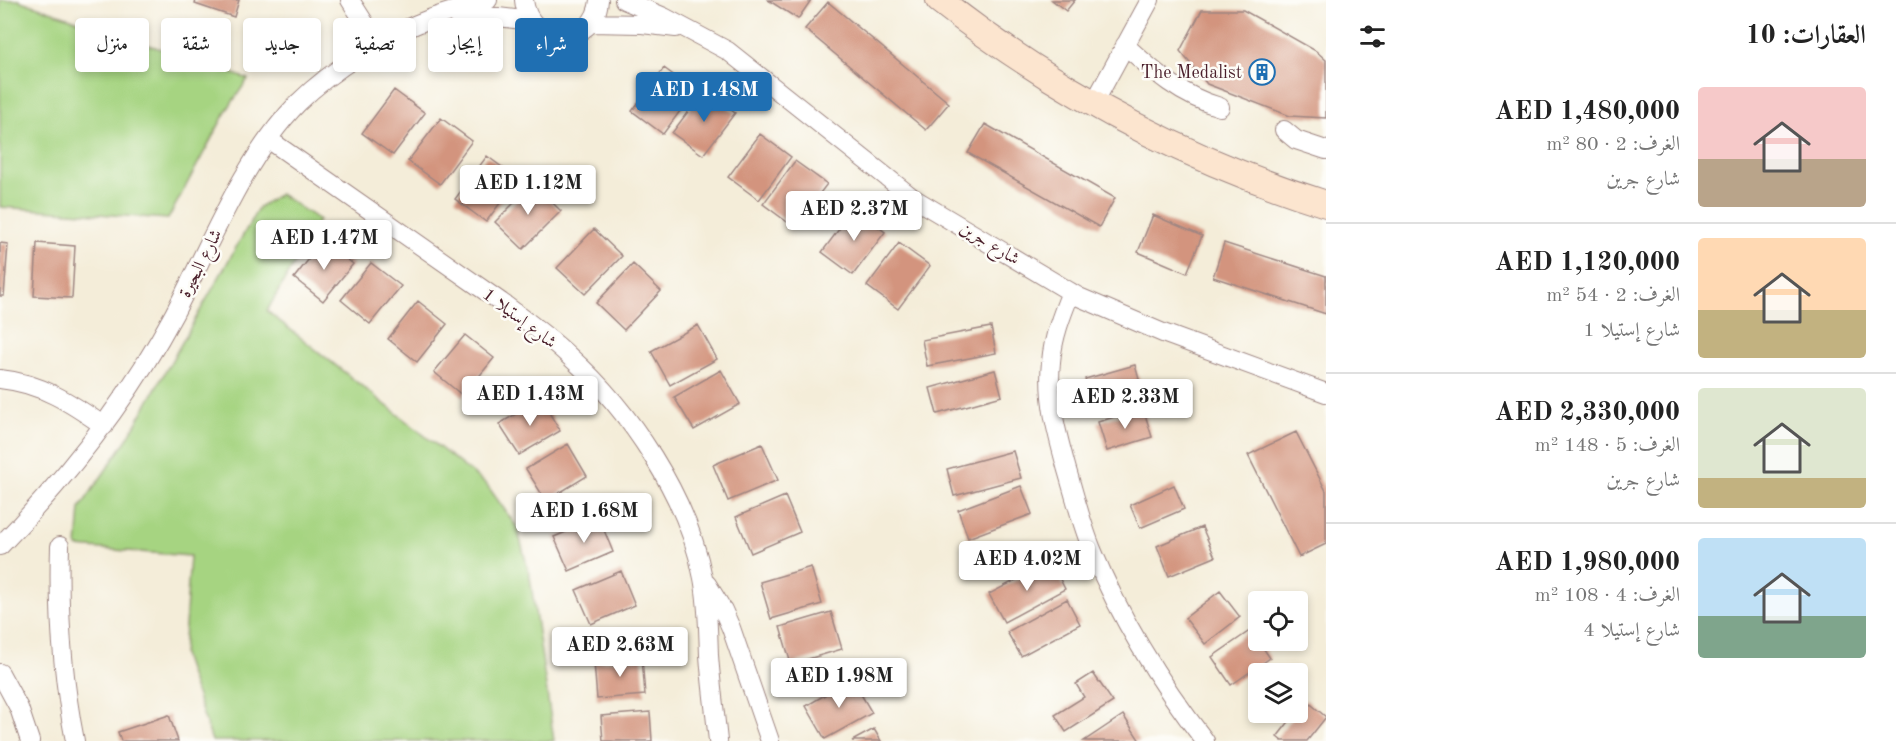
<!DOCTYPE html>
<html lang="ar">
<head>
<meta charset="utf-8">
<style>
  :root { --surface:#fff; --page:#f6f6f6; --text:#222; --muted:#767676; --line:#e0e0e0; --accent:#1f6fb2 }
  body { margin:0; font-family:"Old Standard TT",Amiri,serif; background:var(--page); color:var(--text); direction:rtl; height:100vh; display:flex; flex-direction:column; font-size:22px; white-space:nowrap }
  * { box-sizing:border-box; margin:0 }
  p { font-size:20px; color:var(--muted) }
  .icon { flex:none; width:33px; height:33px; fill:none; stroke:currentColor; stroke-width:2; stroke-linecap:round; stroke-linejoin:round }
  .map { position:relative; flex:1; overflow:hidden; direction:ltr }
  .panel { display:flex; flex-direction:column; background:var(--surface); width:570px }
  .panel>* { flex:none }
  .banner { position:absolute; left:18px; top:18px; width:570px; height:54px; direction:rtl; display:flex; gap:12px }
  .controls { position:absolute; left:1248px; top:591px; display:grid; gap:12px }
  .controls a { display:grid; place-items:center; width:60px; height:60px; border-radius:6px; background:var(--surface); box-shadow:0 3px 9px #0003; font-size:30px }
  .price { position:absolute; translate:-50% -51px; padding:0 14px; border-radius:6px; background:#fff; color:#222; font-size:20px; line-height:39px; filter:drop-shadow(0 2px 3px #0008) }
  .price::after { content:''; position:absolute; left:50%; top:36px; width:18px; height:14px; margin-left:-9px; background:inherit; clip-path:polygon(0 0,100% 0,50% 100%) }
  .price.current { background:var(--accent); color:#fff }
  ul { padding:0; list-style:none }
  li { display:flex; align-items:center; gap:18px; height:150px; padding:0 30px }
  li+li { border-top:2px solid var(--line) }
  li span { display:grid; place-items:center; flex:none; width:168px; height:120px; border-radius:6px; color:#555 }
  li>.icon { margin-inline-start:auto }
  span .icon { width:72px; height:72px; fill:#fffc; stroke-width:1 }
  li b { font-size:26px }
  h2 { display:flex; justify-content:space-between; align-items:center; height:72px; padding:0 30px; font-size:26px }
  .pill { padding:0 21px; border-radius:6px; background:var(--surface); box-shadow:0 3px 9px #0003; font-size:21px; line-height:54px }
  .pill.current { background:var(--accent); color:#fff }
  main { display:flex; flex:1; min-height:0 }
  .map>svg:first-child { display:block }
  .green { fill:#a6d481; stroke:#787a56; stroke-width:1.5 }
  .building { fill:#d3947e }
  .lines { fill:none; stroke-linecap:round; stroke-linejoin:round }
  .street-casing { stroke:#9f8682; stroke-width:20 }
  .secondary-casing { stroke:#9f8682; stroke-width:28 }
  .street { stroke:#fff; stroke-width:18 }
  .secondary { stroke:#fce5cf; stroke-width:26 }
  .labels { text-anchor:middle; stroke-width:5; stroke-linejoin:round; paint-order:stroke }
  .poi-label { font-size:18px; fill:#4a1f2b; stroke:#fdfcf7; text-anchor:end }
  .street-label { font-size:18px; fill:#4a1f2b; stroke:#fdfcf7 }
</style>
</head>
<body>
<main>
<section class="panel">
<h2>العقارات: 10<svg class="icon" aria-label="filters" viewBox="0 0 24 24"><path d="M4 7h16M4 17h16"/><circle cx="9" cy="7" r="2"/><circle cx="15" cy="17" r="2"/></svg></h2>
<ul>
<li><span style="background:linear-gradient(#f6c9c9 60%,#b9a48a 0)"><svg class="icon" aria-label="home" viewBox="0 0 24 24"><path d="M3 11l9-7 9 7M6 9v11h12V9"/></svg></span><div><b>AED 1,480,000</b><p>الغرف: 2 · 80 m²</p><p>شارع جرين</p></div></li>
<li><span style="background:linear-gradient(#ffd9b3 60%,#c2b280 0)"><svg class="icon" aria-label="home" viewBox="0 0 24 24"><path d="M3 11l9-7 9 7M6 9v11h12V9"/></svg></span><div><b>AED 1,120,000</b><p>الغرف: 2 · 54 m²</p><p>شارع إستيلا 1</p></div></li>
<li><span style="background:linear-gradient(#dfe7d0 75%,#c2b280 0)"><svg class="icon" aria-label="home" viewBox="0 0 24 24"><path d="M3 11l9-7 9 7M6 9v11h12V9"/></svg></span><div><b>AED 2,330,000</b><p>الغرف: 5 · 148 m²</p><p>شارع جرين</p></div></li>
<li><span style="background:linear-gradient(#bfe0f5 65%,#7fa58c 0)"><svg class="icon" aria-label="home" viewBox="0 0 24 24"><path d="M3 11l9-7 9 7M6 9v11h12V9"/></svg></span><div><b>AED 1,980,000</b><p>الغرف: 4 · 108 m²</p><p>شارع إستيلا 4</p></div></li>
</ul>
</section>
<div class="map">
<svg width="1326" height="741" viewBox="0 0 1326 741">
  <rect width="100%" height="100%" fill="#fdfcf7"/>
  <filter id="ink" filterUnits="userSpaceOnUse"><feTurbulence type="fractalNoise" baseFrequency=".0167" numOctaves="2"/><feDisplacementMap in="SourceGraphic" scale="12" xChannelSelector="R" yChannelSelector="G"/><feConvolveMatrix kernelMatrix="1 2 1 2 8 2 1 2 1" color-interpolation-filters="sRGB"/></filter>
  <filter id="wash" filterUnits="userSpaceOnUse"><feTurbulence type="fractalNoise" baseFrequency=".008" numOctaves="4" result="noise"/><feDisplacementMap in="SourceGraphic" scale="24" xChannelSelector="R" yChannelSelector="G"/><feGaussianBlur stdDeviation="1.35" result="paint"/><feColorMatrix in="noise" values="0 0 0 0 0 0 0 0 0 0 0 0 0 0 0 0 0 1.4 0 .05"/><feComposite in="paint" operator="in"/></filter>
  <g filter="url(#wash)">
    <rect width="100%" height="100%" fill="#f4edd9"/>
    <!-- green -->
    <path class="green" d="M 0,0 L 18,0 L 248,79 L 227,110 L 168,219 L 0,207 Z
      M 280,194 L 319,220 L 267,311 L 487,485 L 517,527 L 530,577 L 554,741 L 212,741 L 183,655 L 190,556 L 77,547 L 80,508 L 127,439 L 259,207 Z"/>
    <g id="blocks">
      <!-- building -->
      <path class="building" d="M 196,0 L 239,0 L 234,17 L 195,4 Z
        M 768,0 L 811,0 L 798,19 Z
        M 1052,0 L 1075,0 L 1066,11 Z
        M 828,2 L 949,103 L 926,130 L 805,29 Z
        M 1202,10 L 1243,10 L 1316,51 L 1326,60 L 1326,118 L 1290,116 L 1207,84 L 1180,51 Z
        M 664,68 L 695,91 L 663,134 L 632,111 Z
        M 394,90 L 425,113 L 393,155 L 362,133 Z
        M 704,90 L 735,113 L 703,155 L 672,133 Z
        M 441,118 L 472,141 L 440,184 L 408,161 Z
        M 985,124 L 1115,198 L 1099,227 L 968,153 Z
        M 760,134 L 791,157 L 759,200 L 728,177 Z
        M 487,156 L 518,179 L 486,222 L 455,199 Z
        M 795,161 L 827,184 L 794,227 L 763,204 Z
        M 533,184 L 561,211 L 523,249 L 495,222 Z
        M 854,209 L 885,232 L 853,275 L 822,252 Z
        M 1153,215 L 1202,236 L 1187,273 L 1138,252 Z
        M 594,229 L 622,256 L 585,294 L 557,268 Z
        M 324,240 L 353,264 L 323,301 L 294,278 Z
        M 0,243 L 8,244 L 4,296 L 0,296 Z
        M 37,243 L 75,246 L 72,298 L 34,296 Z
        M 899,243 L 930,266 L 898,309 L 867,286 Z
        M 1224,243 L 1326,276 L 1326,314 L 1213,277 Z
        M 371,263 L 401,286 L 370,324 L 341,300 Z
        M 633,264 L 661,291 L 624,330 L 596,303 Z
        M 418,301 L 447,324 L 417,362 L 388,339 Z
        M 698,325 L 717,359 L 670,385 L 651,351 Z
        M 991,327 L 996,353 L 927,366 L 922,340 Z
        M 465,335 L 494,358 L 463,396 L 434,372 Z
        M 1135,365 L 1142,390 L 1092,404 L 1085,379 Z
        M 721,370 L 740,404 L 694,430 L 674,397 Z
        M 995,370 L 1002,396 L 937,414 L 930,388 Z
        M 541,399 L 560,431 L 519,455 L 499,424 Z
        M 1143,408 L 1152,437 L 1107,451 L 1098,422 Z
        M 1296,432 L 1326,491 L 1326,544 L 1299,557 L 1248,455 Z
        M 568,444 L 587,476 L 546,501 L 526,469 Z
        M 762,444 L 778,480 L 728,501 L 713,465 Z
        M 1013,451 L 1021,478 L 954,496 L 947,469 Z
        M 1174,485 L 1184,509 L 1140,528 L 1130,505 Z
        M 1021,486 L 1032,514 L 968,538 L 958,510 Z
        M 785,496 L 800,532 L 751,553 L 736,517 Z
        M 599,518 L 613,552 L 569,571 L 554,537 Z
        M 1202,527 L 1215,557 L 1169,576 L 1157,546 Z
        M 1051,562 L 1065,589 L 1004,622 L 989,594 Z
        M 811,567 L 822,604 L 771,619 L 760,582 Z
        M 621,571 L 635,605 L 591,624 L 576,590 Z
        M 1220,591 L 1240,617 L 1205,644 L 1185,618 Z
        M 1067,599 L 1080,624 L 1021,656 L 1007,632 Z
        M 831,612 L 842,649 L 791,664 L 780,627 Z
        M 1251,630 L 1270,658 L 1231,685 L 1212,657 Z
        M 642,658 L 645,695 L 597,699 L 594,662 Z
        M 1093,673 L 1113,702 L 1066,732 L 1055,715 L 1084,697 L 1076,684 Z
        M 852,679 L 872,713 L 825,739 L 806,706 Z
        M 1306,700 L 1326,717 L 1307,741 L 1282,741 L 1277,737 Z
        M 650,712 L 652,741 L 603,741 L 601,716 Z
        M 169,715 L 178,741 L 121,741 L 118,732 Z
        M 1123,715 L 1140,741 L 1084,741 Z
        M 874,729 L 881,741 L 852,741 Z"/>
    </g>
  </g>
  <g filter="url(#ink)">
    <use href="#blocks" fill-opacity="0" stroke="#9f8682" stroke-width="1.5"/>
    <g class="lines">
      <!-- street casing -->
      <g class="street-casing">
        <path id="street" d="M 350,0 L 378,44
          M 524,0 C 529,48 595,48 599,0
          M 624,0 L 664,17 L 728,51 L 913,198 L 1079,297 L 1163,333 L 1326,393
          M 457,16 L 498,17 L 531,21
          M 590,23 L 642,24 L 676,28
          M 1125,45 C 1154,72 1181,96 1220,107
          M 1094,103 L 1150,0
          M 1284,130 L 1296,140 L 1326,150
          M 268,139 L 501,302 C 524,319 548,336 569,356 C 630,410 688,497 703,578 C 708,603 708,629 709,655 C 711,684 715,712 718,741
          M 1071,292 C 1062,314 1053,337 1051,362 C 1047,399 1057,434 1067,470 C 1075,497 1082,526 1093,552 C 1121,620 1160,683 1205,741
          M 0,379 C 41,383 71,403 104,426
          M 0,546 C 68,476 128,400 174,314 C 210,245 243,159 298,103 C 331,70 388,34 432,18 C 450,11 469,7 488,0
          M 60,546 C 58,613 62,676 75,741
          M 707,584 L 723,610 L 731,628 L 770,741
          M 0,673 L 19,708 L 30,741"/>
      </g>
      <!-- secondary casing -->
      <g class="secondary-casing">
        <path id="secondary" d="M 939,0 C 1054,90 1186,160 1326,204"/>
      </g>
      <!-- street -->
      <use href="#street" class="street"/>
      <!-- secondary -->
      <use href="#secondary" class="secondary"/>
    </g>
  </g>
  <!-- icons -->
  <defs>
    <g id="building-ring" transform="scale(1.35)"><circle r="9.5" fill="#fdfcf7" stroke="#1f6fb2" stroke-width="1.5"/><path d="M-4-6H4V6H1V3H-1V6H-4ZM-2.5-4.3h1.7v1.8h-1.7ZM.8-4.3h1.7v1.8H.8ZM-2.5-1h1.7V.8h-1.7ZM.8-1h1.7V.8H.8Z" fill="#1f6fb2"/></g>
  </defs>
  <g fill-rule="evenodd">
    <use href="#building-ring" x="1262" y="72"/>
  </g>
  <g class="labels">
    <!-- poi labels -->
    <g class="poi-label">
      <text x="1242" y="78">The Medalist</text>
    </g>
    <!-- street labels -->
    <g class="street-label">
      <text transform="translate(990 243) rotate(31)" y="6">شارع جرين</text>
      <text transform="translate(200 263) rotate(-63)" y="6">شارع البحيرة</text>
      <text transform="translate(520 318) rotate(37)" y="6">شارع إستيلا 1</text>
    </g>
  </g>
</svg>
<div class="controls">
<a><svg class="icon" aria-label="locate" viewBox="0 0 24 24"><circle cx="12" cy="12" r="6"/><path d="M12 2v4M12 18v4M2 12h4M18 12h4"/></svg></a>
<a><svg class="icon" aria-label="layers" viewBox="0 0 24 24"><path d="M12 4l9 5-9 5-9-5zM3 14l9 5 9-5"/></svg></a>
</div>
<b class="price current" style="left:704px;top:123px">AED 1.48M</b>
<b class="price" style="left:528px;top:216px">AED 1.12M</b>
<b class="price" style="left:854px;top:242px">AED 2.37M</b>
<b class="price" style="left:324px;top:271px">AED 1.47M</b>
<b class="price" style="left:530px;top:427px">AED 1.43M</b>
<b class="price" style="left:1125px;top:430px">AED 2.33M</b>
<b class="price" style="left:584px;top:544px">AED 1.68M</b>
<b class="price" style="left:1027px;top:592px">AED 4.02M</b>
<b class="price" style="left:620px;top:678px">AED 2.63M</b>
<b class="price" style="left:839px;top:709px">AED 1.98M</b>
<div class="banner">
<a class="pill current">شراء</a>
<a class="pill">إيجار</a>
<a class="pill">تصفية</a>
<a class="pill">جديد</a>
<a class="pill">شقة</a>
<a class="pill">منزل</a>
</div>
</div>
</main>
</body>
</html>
